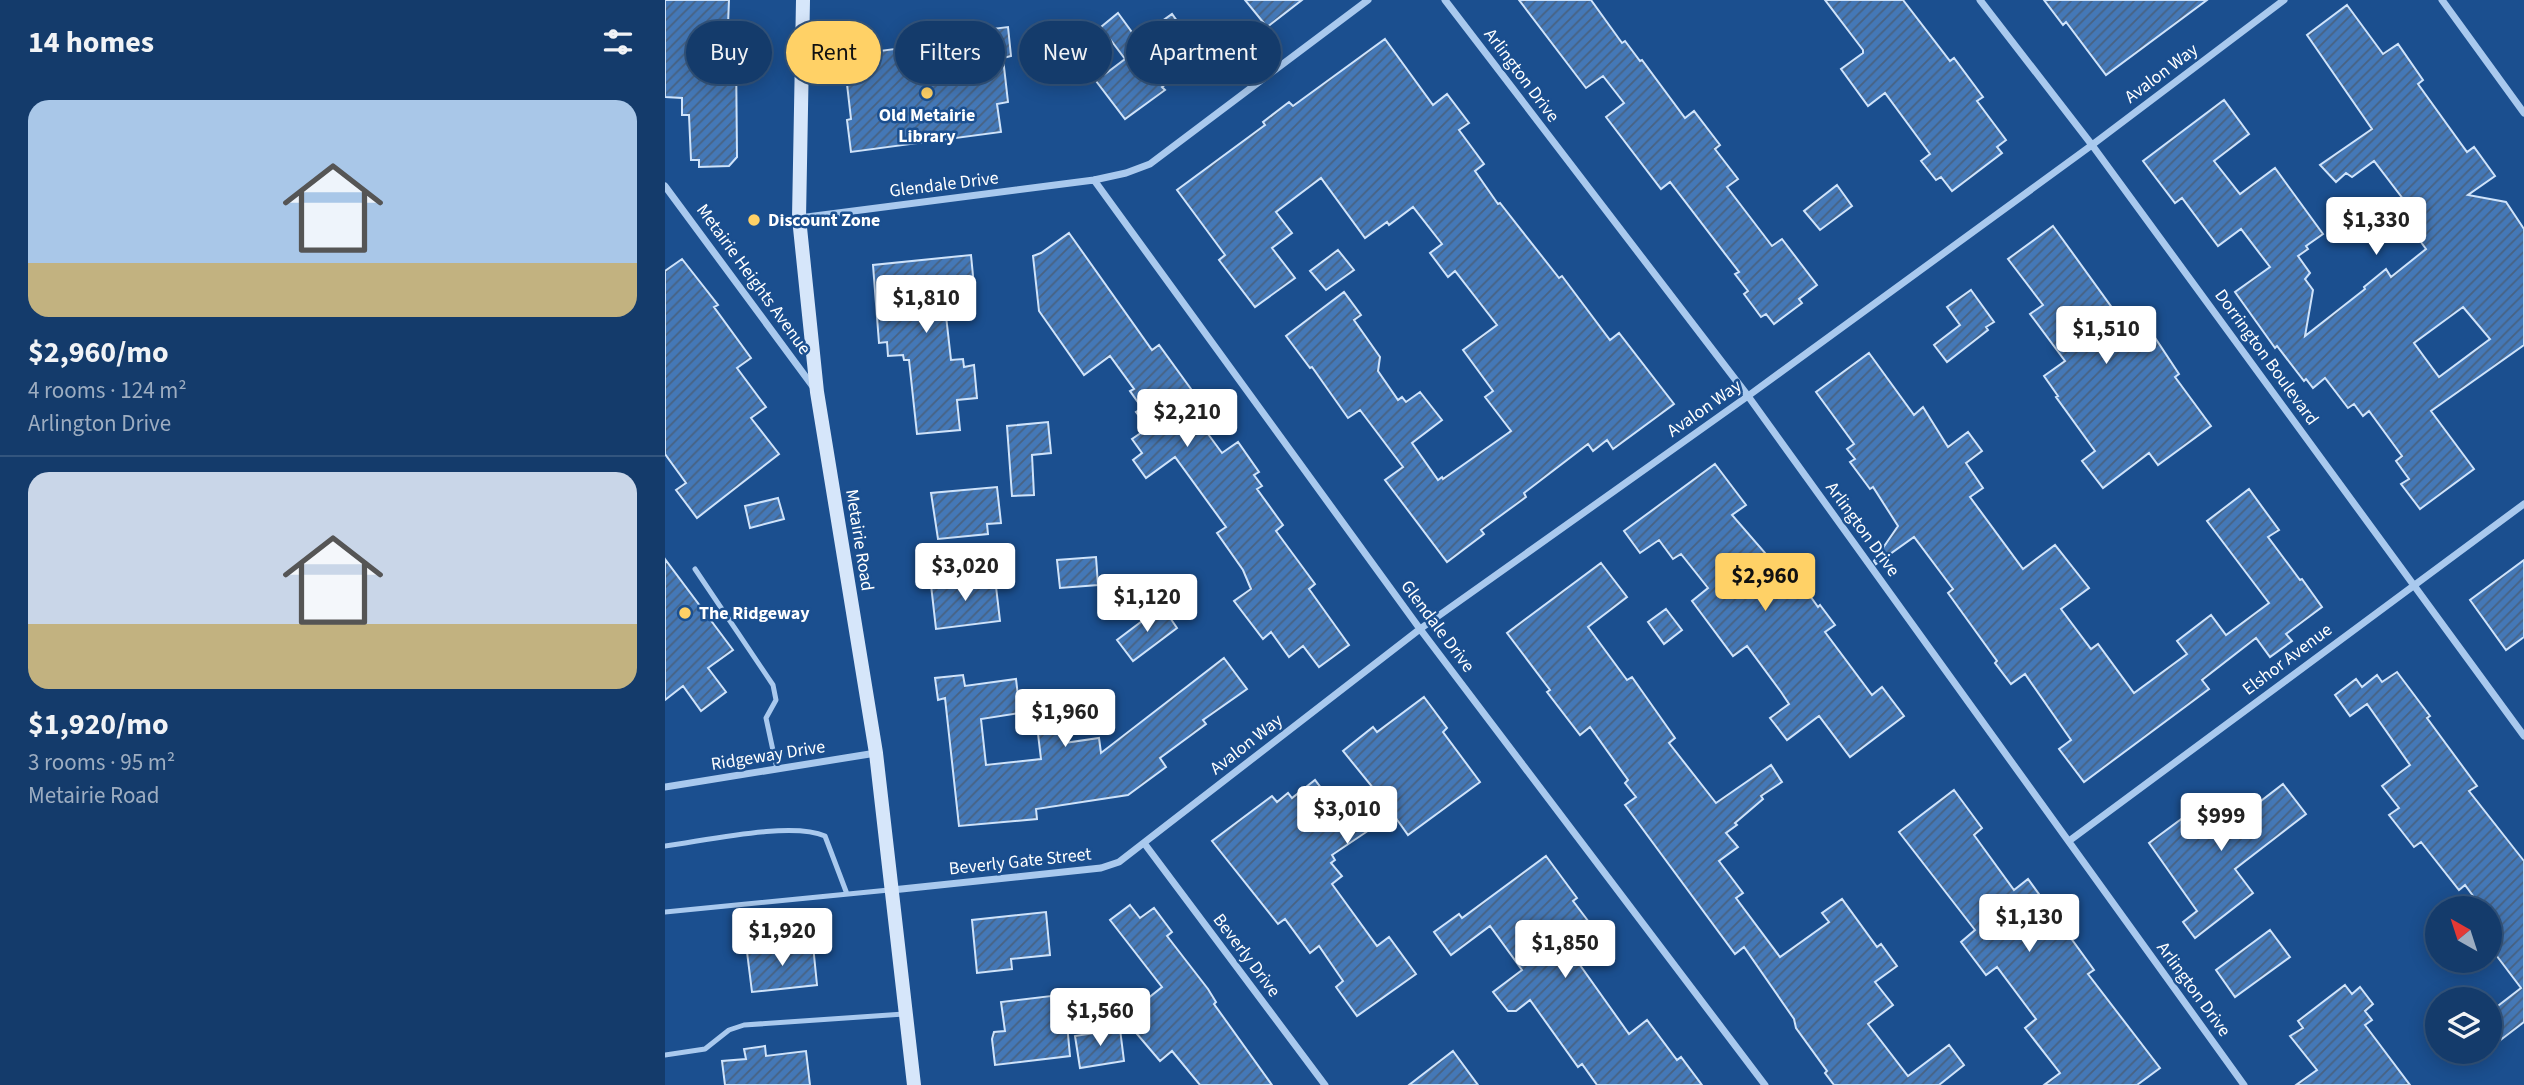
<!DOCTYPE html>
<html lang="en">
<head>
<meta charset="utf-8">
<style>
  :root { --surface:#143b6b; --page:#214673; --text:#f1f3f6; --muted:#9dadc1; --line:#33557e; --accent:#ffd166 }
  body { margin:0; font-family:"Source Sans 3",sans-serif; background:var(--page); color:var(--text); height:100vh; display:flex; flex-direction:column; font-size:26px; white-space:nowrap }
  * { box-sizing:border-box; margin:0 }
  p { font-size:23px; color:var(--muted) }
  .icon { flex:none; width:38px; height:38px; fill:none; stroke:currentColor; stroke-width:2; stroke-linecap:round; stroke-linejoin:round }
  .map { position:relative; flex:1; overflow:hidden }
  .panel { display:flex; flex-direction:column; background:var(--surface); width:665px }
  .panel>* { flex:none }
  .hud { position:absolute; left:21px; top:21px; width:665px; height:63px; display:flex; gap:14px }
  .needle { width:46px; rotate:321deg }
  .buttons { position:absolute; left:1760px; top:896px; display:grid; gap:14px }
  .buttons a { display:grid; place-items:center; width:77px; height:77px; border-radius:50%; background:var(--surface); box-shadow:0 4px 18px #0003,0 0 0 2px var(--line); font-size:35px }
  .price { position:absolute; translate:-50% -60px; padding:0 16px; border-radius:7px; background:#fff; color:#222; font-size:23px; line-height:46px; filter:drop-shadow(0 2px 4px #0008) }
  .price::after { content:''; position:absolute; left:50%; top:42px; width:21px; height:16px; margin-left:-10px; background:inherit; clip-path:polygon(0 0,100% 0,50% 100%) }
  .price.active { background:var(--accent); color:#111 }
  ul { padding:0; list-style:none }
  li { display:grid; align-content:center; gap:14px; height:371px; padding:0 28px }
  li+li { border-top:2px solid var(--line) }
  li span { display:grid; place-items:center; height:217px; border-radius:21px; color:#555 }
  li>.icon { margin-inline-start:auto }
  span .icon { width:126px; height:126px; fill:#fffc; stroke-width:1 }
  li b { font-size:30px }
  h2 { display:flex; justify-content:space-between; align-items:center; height:84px; padding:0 28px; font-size:30px }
  .tag { padding:0 24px; border-radius:32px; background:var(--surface); box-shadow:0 4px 18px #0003,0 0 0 2px var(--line); font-size:24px; line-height:63px }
  .tag.active { background:var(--accent); color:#111 }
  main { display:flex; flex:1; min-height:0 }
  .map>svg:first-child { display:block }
  .building { fill:url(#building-hatch); stroke:#cfe3fa; stroke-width:2; fill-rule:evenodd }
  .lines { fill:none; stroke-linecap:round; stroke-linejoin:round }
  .service { stroke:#a9c9ee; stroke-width:5 }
  .minor { stroke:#a9c9ee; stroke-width:7 }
  .secondary { stroke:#d6e6fa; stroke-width:14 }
  .poi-dot { fill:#ffd166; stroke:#1b4f8f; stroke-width:2.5 }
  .labels { text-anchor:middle; stroke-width:5; stroke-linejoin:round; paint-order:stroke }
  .street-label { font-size:18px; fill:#fff; stroke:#1b4f8f }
  .poi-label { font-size:18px; font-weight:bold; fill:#fff; stroke:#1b4f8f; text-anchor:start }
</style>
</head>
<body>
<main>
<section class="panel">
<h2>14 homes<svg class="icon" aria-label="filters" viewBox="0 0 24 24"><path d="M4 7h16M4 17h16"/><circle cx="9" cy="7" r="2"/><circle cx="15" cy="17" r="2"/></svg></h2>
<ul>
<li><span style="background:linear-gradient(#a9c7e8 75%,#c2b280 0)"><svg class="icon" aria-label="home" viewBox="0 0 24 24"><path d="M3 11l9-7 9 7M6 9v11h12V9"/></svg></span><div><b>$2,960/mo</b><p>4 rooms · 124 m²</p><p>Arlington Drive</p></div></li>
<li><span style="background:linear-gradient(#c9d6e8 70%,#c2b280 0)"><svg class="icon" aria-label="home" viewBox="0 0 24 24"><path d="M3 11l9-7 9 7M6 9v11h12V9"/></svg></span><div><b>$1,920/mo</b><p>3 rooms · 95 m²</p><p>Metairie Road</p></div></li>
</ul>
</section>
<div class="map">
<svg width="1859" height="1085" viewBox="0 0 1859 1085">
  <defs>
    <pattern id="building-hatch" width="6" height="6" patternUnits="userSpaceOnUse" patternTransform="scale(1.75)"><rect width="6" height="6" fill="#4478b7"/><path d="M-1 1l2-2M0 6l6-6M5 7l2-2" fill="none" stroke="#486282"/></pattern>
  </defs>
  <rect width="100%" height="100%" fill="#1b4f8f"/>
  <!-- building -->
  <path class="building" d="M 0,0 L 64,0 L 62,49 L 71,49 L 72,157 L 64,166 L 34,167 L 34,160 L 26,160 L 24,115 L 17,115 L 17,98 L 0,97 Z
    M 580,0 L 637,0 L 602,27 Z
    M 854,0 L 926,0 L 957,43 L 960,41 L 975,61 L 977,60 L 1020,118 L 1029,111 L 1055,145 L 1050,149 L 1073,179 L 1062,187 L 1107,246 L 1117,239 L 1152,285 L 1134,299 L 1137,303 L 1109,324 L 1101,314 L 1096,317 L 1079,294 L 1083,291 L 1070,274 L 1074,272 L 1005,182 L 996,189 L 941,117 L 959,103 L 938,76 L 921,88 Z
    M 1160,0 L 1238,0 L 1285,61 L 1289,58 L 1318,97 L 1312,101 L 1341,140 L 1332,147 L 1337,153 L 1287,191 L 1276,177 L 1271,180 L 1256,161 L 1265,154 L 1220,93 L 1203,106 L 1176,69 L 1198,53 L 1198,50 Z
    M 1379,0 L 1542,0 L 1441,75 L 1401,22 L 1398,25 Z
    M 1682,5 L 1718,54 L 1733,44 L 1758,80 L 1753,84 L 1802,152 L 1809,147 L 1830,176 L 1803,195 L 1841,202 L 1859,229 L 1859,345 L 1766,411 L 1809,469 L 1755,509 L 1736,484 L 1744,479 L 1731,461 L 1737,456 L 1704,411 L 1698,416 L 1689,404 L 1683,408 L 1660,378 L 1648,388 L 1641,379 L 1639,381 L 1612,346 L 1610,348 L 1570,292 L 1605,267 L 1576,229 L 1553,246 L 1517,198 L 1510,203 L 1478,161 L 1559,100 L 1584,134 L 1549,161 L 1575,194 L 1610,168 L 1658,234 L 1641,246 L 1643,249 L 1633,256 L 1645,273 L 1640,279 L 1648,290 L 1640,336 L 1700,289 L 1699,287 L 1721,269 L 1726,277 L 1761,249 L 1739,219 L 1748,212 L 1709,161 L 1687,177 L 1681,173 L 1671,182 L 1655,165 L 1707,129 L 1642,35 ZM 1798,307 L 1825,339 L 1774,377 L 1749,343 Z
    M 453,13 L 472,39 L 507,14 L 538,57 L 497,87 L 500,90 L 460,119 L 431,81 L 460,59 L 436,27 Z
    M 343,27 L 346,56 L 338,58 L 343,102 L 332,104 L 336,132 L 186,152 L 182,120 L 186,119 L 182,84 L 187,83 L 184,55 L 238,48 L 237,40 Z
    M 720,39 L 768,105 L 782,94 L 804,123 L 794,130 L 819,164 L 810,171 L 833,204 L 835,203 L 894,278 L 897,276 L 945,340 L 954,333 L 1009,404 L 948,449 L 942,440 L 928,451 L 923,444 L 859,493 L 861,497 L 816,530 L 819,534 L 782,562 L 720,480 L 738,467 L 695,410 L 683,418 L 647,367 L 645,368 L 621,336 L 679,292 L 696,315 L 689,320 L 715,357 L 713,371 L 733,400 L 737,397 L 741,402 L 755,392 L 777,420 L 747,443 L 773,480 L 777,477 L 778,479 L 846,431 L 820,397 L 828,391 L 798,350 L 832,325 L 790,271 L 783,277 L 765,253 L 777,244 L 748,207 L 724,225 L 722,222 L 700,238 L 656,178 L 611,212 L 627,233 L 607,248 L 630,278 L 590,307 L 554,260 L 560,255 L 512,190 L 600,125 L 598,122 L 624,102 L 628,106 Z
    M 1172,185 L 1187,206 L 1155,230 L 1139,211 Z
    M 1388,226 L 1456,320 L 1471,309 L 1514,374 L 1510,377 L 1546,426 L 1493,465 L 1484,453 L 1438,488 L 1417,461 L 1430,451 L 1391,397 L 1393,396 L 1379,376 L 1400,361 L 1365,314 L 1378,305 L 1343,259 Z
    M 404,233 L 487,350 L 494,345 L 526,389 L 522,392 L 538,414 L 532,419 L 557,453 L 573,442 L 594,472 L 589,475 L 597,486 L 592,489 L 618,525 L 611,531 L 650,584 L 644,589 L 684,645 L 654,667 L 638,646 L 624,657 L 606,632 L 598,639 L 569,601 L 586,589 L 578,570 L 552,533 L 561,527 L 510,457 L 481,478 L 468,460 L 477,453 L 467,439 L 483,428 L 471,412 L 477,408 L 465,391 L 469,389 L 445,356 L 419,375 L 374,311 L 368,256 L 376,253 Z
    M 673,250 L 689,270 L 661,290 L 645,271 Z
    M 306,255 L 309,286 L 278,289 L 286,360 L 298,359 L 299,367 L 309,365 L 312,398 L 292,400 L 295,430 L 252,434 L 244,360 L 239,360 L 238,355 L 223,356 L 222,342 L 214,343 L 208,265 Z
    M 17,259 L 53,305 L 49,307 L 86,358 L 72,368 L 101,407 L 86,418 L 114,454 L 32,518 L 11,490 L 21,483 L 0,454 L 0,271 Z
    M 1306,290 L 1329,322 L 1321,327 L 1323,330 L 1282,362 L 1269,345 L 1295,325 L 1282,307 Z
    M 1204,353 L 1249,415 L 1258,407 L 1283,447 L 1303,432 L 1317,451 L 1301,463 L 1318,488 L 1305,497 L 1358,569 L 1390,545 L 1424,588 L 1396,609 L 1426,649 L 1433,644 L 1469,693 L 1522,654 L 1512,641 L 1546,615 L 1561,635 L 1604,603 L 1542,521 L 1584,489 L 1614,530 L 1603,537 L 1635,580 L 1637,579 L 1657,607 L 1621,634 L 1627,641 L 1605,657 L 1591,638 L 1537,680 L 1544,689 L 1419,782 L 1394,749 L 1406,740 L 1360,674 L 1346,684 L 1330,663 L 1332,661 L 1283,593 L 1288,589 L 1249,537 L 1211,564 L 1209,561 L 1233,526 L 1208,487 L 1205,489 L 1185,462 L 1190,459 L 1182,449 L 1189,444 L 1151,392 Z
    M 383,422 L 386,453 L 367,455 L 369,495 L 347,496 L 342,426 Z
    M 1050,464 L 1081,505 L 1067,515 L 1127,584 L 1133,579 L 1153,607 L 1155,605 L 1170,625 L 1160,632 L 1207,695 L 1217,687 L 1239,716 L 1185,757 L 1154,716 L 1122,740 L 1105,718 L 1124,704 L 1116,692 L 1082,646 L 1068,656 L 1027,601 L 1043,588 L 1016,554 L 1008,559 L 994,540 L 975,553 L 959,531 Z
    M 332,487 L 336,523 L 322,524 L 323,534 L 273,539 L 266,493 Z
    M 113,498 L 119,519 L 85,528 L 80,506 Z
    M 431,557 L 433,585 L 395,588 L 392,560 Z
    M 0,559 L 68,650 L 43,668 L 61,692 L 36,711 L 18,686 L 0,700 Z
    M 1859,560 L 1859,637 L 1841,650 L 1805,600 Z
    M 936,563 L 962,597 L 923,627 L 962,680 L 967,677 L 1010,738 L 1004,743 L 1051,803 L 1106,765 L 1117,782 L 1096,796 L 1098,799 L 1070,823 L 1072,825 L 1061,833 L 1073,847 L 1054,861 L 1078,893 L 1071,898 L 1115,957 L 1164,922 L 1157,913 L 1177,899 L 1212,947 L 1216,944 L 1232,966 L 1210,982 L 1228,1005 L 1203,1024 L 1243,1076 L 1284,1045 L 1299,1065 L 1274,1085 L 1169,1085 L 1160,1073 L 1162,1071 L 1131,1028 L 1129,1019 L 1079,947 L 1070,954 L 960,805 L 971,797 L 960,783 L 963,780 L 925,727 L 915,735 L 882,692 L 885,690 L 842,633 Z
    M 330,578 L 335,621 L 271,629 L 266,585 Z
    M 497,606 L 512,628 L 468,661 L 452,640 Z
    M 1001,609 L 1017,630 L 999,644 L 983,622 Z
    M 559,658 L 582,689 L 538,720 L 541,724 L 495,758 L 501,767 L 463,795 L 371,809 L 372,819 L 294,826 L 280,698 L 273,700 L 270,678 L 298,675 L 300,686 L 351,679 L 355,713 L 316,719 L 321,765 L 376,759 L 371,717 L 396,714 L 399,743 L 434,738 L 436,753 Z
    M 1732,672 L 1765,716 L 1762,718 L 1812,786 L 1804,791 L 1859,861 L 1859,1022 L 1825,1048 L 1825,1012 L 1856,988 L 1825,947 L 1825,940 L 1835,932 L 1825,919 L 1825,908 L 1817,908 L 1800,885 L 1794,890 L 1756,842 L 1749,847 L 1724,815 L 1734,808 L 1717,786 L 1745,765 L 1702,704 L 1685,716 L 1670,695 L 1691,679 L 1697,687 L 1712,675 L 1717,682 Z
    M 759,697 L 782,728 L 778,732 L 815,782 L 743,835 L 728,814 L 667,855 L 670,860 L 666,863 L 677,876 L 667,884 L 712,946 L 724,937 L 751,974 L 692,1016 L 671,987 L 678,981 L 654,946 L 645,953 L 620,919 L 613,924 L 547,841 L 607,796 L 612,802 L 623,793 L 627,798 L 650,780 L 675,813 L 709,789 L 678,751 L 708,727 L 712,732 Z
    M 1618,784 L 1641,814 L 1570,869 L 1588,893 L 1530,938 L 1518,922 L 1532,911 L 1484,843 L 1542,800 L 1562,827 Z
    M 1289,790 L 1317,828 L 1309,835 L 1349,890 L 1363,879 L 1429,970 L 1423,974 L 1495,1068 L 1472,1085 L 1379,1085 L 1395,1073 L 1360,1028 L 1371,1019 L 1332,967 L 1321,975 L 1296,942 L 1310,930 L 1234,832 Z
    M 881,856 L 912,898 L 908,901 L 936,938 L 910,958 L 964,1034 L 982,1020 L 1012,1060 L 1016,1057 L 1037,1085 L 932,1085 L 917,1064 L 913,1067 L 865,1000 L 851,1011 L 843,1011 L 828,992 L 857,970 L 825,926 L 786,955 L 769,932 L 794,914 L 797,918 Z
    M 465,905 L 475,918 L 489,908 L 507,932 L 502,936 L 543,989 L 551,1002 L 549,1004 L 607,1085 L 535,1085 L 507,1051 L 495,1061 L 466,1027 L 476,1025 L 466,1012 L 497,987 L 445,920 Z
    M 381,912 L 385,955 L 346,959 L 347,969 L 312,973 L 307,920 Z
    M 1605,930 L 1625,957 L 1570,997 L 1551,970 Z
    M 148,945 L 152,985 L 87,992 L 82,952 Z
    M 1680,985 L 1687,994 L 1695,987 L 1708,1004 L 1700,1011 L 1707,1020 L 1700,1025 L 1745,1085 L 1631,1085 L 1652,1070 L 1625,1036 L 1638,1028 L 1633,1021 Z
    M 386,996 L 389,1026 L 402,1024 L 405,1056 L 330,1065 L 327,1039 L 329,1032 L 340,1031 L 336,1002 Z
    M 455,1029 L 459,1061 L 415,1068 L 410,1036 Z
    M 100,1046 L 101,1056 L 141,1051 L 145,1085 L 60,1085 L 57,1061 L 81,1059 L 79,1049 Z
    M 788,1051 L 813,1085 L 744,1085 Z"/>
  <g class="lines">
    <!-- service -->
    <path class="service" d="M 30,569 L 108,685 L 111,700 L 101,718 L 112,769
      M 0,846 C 39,841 126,821 160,836 L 182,894
      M 0,912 L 224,890
      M 0,1055 L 40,1049 L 64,1030 L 79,1025 L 239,1014"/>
    <!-- minor -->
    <path class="minor" d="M 780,0 L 1083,396 L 1579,1085
      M 1315,0 L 1427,145 L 1859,736
      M 1777,0 L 1859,113
      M 429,180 L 755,629 L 1100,1085
      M 0,186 L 149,388
      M 134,218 L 429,180 L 461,173 L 485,164 L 703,0
      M 0,787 L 211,753
      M 1404,841 L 1859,504
      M 479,843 L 660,1085
      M 227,890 L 436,868 L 454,862 L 755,629 L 1083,396 L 1427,145 L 1619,0"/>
    <!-- secondary -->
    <path class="secondary" d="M 138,0 L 134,218 L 152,392 L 211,753 L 249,1085"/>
  </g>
  <!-- markers -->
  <g class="poi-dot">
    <circle cx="262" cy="93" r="7"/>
    <circle cx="89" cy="220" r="7"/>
    <circle cx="20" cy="613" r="7"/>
  </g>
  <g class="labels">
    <!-- street labels -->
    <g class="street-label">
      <text transform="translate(1496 73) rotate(-37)" y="6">Avalon Way</text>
      <text transform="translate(857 75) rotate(53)" y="6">Arlington Drive</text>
      <text transform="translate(279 184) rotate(-7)" y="6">Glendale Drive</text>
      <text transform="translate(89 279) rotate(54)" y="6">Metairie Heights Avenue</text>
      <text transform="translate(1602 357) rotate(54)" y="6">Dorrington Boulevard</text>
      <text transform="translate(1039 408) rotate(-35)" y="6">Avalon Way</text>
      <text transform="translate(1198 529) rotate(54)" y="6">Arlington Drive</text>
      <text transform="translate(195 540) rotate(81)" y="6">Metairie Road</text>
      <text transform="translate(773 626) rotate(53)" y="6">Glendale Drive</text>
      <text transform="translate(1622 659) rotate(-37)" y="6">Elshor Avenue</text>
      <text transform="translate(581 744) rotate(-38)" y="6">Avalon Way</text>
      <text transform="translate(103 755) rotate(-9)" y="6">Ridgeway Drive</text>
      <text transform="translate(355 861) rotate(-6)" y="6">Beverly Gate Street</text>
      <text transform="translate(582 955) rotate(53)" y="6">Beverly Drive</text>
      <text transform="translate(1529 989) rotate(54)" y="6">Arlington Drive</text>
    </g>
    <!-- poi labels -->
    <g class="poi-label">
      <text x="262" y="121" text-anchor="middle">Old Metairie<tspan x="262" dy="21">Library</tspan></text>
      <text x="103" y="226">Discount Zone</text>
      <text x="34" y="619">The Ridgeway</text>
    </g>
  </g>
</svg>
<div class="buttons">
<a><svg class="needle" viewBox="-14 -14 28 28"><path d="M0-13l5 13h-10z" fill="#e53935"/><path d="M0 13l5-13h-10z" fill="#9dadc1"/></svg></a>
<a><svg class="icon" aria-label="layers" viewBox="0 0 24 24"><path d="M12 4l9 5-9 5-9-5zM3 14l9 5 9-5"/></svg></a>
</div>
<b class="price" style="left:1711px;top:257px">$1,330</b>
<b class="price" style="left:261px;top:335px">$1,810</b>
<b class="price" style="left:1441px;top:366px">$1,510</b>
<b class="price" style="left:522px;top:449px">$2,210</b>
<b class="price" style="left:300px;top:603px">$3,020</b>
<b class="price active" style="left:1100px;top:613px">$2,960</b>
<b class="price" style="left:482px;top:634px">$1,120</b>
<b class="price" style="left:400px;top:749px">$1,960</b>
<b class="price" style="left:682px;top:846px">$3,010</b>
<b class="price" style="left:1556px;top:853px">$999</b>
<b class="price" style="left:1364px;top:954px">$1,130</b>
<b class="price" style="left:117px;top:968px">$1,920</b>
<b class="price" style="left:900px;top:980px">$1,850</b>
<b class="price" style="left:435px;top:1048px">$1,560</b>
<div class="hud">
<a class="tag">Buy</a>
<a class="tag active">Rent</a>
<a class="tag">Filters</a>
<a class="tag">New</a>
<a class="tag">Apartment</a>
</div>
</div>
</main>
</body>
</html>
